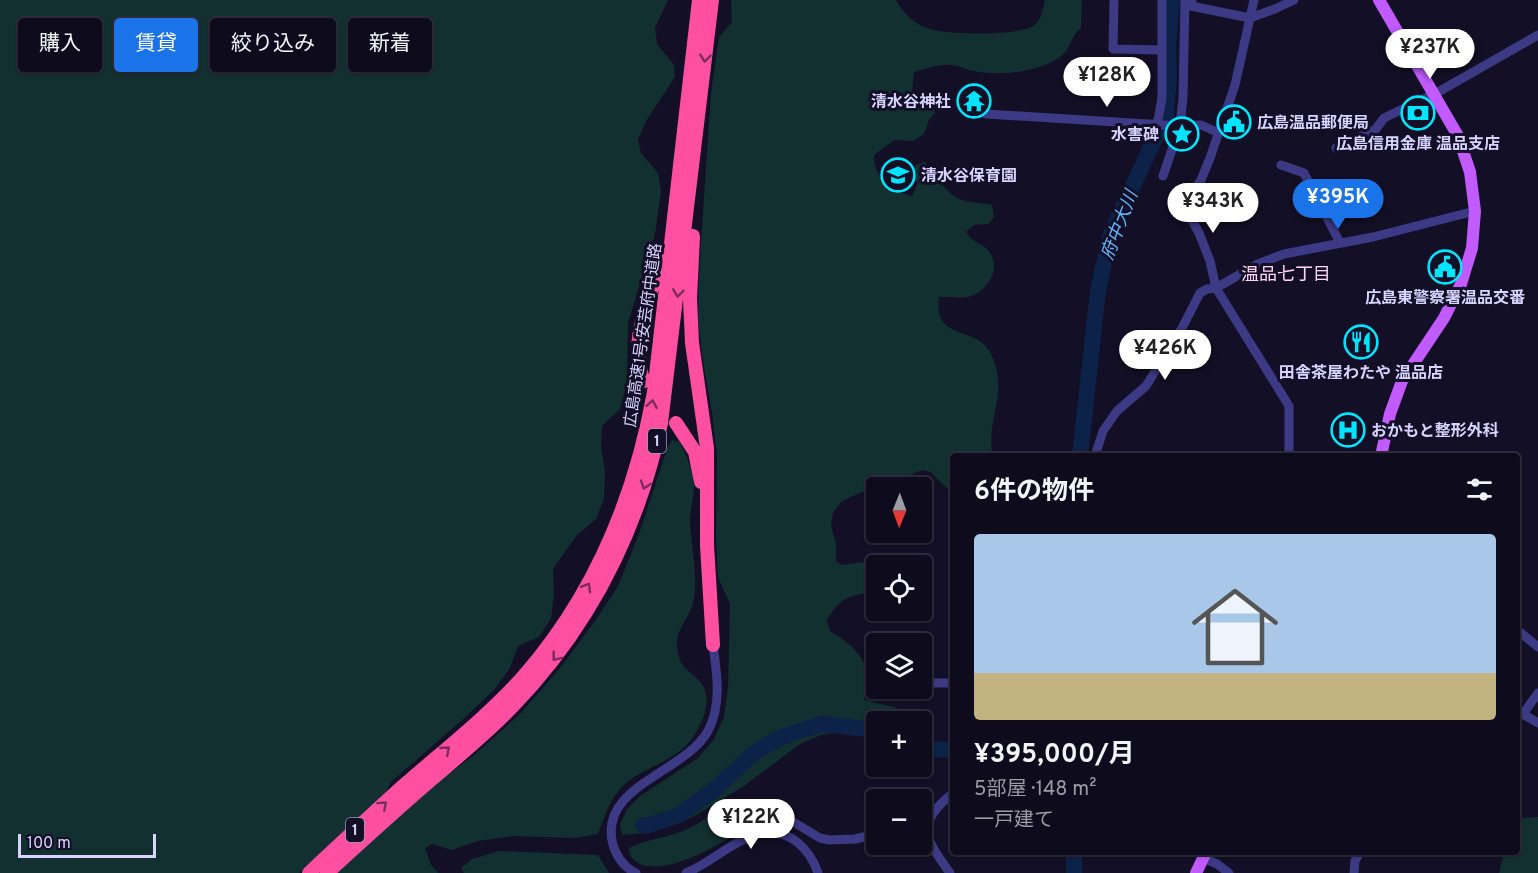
<!DOCTYPE html>
<html lang="ja">
<head>
<meta charset="utf-8">
<style>
  :root { --surface:#0e0b1c; --page:#171425; --text:#f1f3f6; --muted:#9b9ba3; --line:#2e2b3b; --accent:#1a73e8 }
  body { margin:0; font-family:Overpass,"Noto Sans JP",sans-serif; background:var(--page); color:var(--text); height:100vh; display:flex; flex-direction:column; font-size:22px; white-space:nowrap }
  * { box-sizing:border-box; margin:0 }
  p { font-size:20px; color:var(--muted) }
  .icon { flex:none; width:33px; height:33px; fill:none; stroke:currentColor; stroke-width:2; stroke-linecap:round; stroke-linejoin:round }
  .map { position:relative; flex:1; overflow:hidden }
  .details { position:absolute; left:950px; top:453px; width:570px; height:402px; display:flex; flex-direction:column; background:var(--surface); border-radius:6px; box-shadow:0 2px 4px #0004,0 0 0 2px var(--line) }
  .details>* { flex:none }
  .top-card { position:absolute; left:18px; top:18px; width:570px; height:54px; display:flex; gap:12px }
  .needle { width:39px; rotate:181deg }
  .fabs { position:absolute; left:866px; top:477px; display:grid; gap:12px }
  .fabs a { display:grid; place-items:center; width:66px; height:66px; border-radius:6px; background:var(--surface); box-shadow:0 2px 4px #0004,0 0 0 2px var(--line); font-size:30px }
  .scale { position:absolute; left:18px; bottom:15px; width:138px; box-sizing:border-box; padding-left:6px; border:3px solid #d9d4ff; border-top:0; font-size:16px; line-height:21px; white-space:nowrap; color:#d9d4ff; -webkit-text-stroke:4px #130f26; paint-order:stroke }
  .price { position:absolute; translate:-50% -51px; padding:0 14px; border-radius:21px; background:#fff; color:#222; font-size:20px; line-height:39px; filter:drop-shadow(0 2px 3px #0008) }
  .price::after { content:''; position:absolute; left:50%; top:36px; width:18px; height:14px; margin-left:-9px; background:inherit; clip-path:polygon(0 0,100% 0,50% 100%) }
  .price.selected { background:var(--accent); color:#fff }
  ul { padding:0; list-style:none }
  li { display:grid; align-content:center; gap:12px; height:318px; padding:0 24px }
  li+li { border-top:2px solid var(--line) }
  li span { display:grid; place-items:center; height:186px; border-radius:6px; color:#555 }
  li>.icon { margin-inline-start:auto }
  span .icon { width:108px; height:108px; fill:#fffc; stroke-width:1 }
  li b { font-size:26px }
  h2 { display:flex; justify-content:space-between; align-items:center; height:72px; padding:0 24px; font-size:26px }
  .chip { padding:0 21px; border-radius:6px; background:var(--surface); box-shadow:0 2px 4px #0004,0 0 0 2px var(--line); font-size:21px; line-height:54px }
  .chip.selected { background:var(--accent); color:#fff }
  .map>svg:first-child { display:block }
  .green { fill:#12302f }
  .lines { fill:none; stroke-linecap:round; stroke-linejoin:round }
  .river { stroke:#0c2248; stroke-width:16 }
  .minor { stroke:#3d3a85; stroke-width:9 }
  .major { stroke:#c25bff; stroke-width:12 }
  .highway { stroke:#ff4fa3; stroke-width:14 }
  .oneway { stroke:#7d2c5e }
  .labels { text-anchor:middle; stroke-width:6; stroke-linejoin:round; paint-order:stroke }
  .shield { fill:#130f26; stroke:#9e99be; stroke-width:1.5 }
  .shield-label { font-size:15px; font-weight:bold; fill:#d9d4ff }
  .poi-label { font-size:16px; font-weight:bold; fill:#d9d4ff; stroke:#130f26; text-anchor:start }
  .street-label { font-size:16px; fill:#d9d4ff; stroke:#130f26 }
  .water-label { font-size:18px; font-style:italic; fill:#62b6ff; stroke:#130f26 }
  .neighbourhood-label { font-size:18px; fill:#ffd6f0; stroke:#130f26 }
</style>
</head>
<body>
<div class="map">
<svg width="1538" height="873" viewBox="0 0 1538 873">
  <rect width="100%" height="100%" fill="#130f26"/>
  <!-- green -->
  <path class="green" d="M 0,0 L 668,0 L 655,28 L 657,44 L 674,65 L 675,77 L 646,121 L 638,140 L 641,153 L 658,173 L 661,191 L 655,234 L 628,323 L 627,382 L 620,409 L 602,426 L 601,446 L 605,471 L 604,499 L 596,519 L 577,535 L 553,569 L 554,594 L 551,619 L 539,637 L 518,646 L 510,668 L 494,690 L 461,721 L 391,782 L 386,792 L 299,873 L 0,873 Z
    M 731,0 L 896,0 C 903,13 915,25 930,29 C 947,35 1021,36 1035,25 C 1041,20 1043,8 1045,0 L 1082,0 L 1081,28 C 1071,35 1070,51 1060,57 C 1036,73 1001,76 973,71 C 966,70 959,65 951,65 C 939,64 926,69 914,72 L 912,90 L 918,98 L 933,104 L 935,113 L 929,120 L 924,134 L 913,141 L 894,140 L 874,155 C 874,179 891,191 912,196 L 918,183 L 910,174 L 916,165 L 925,162 C 930,173 950,197 962,200 C 970,203 981,202 992,205 L 994,217 L 989,224 L 974,225 L 966,232 C 974,245 983,242 990,253 C 1002,270 986,293 968,297 C 959,298 948,297 939,297 C 933,342 976,325 990,352 C 1010,391 987,416 992,452 L 998,456 L 952,456 L 952,493 L 930,472 L 923,470 L 914,473 L 899,483 L 859,493 L 841,502 L 833,513 L 831,526 L 836,543 L 836,561 L 841,565 L 872,561 L 878,565 L 876,566 L 876,591 C 849,597 842,595 827,620 L 830,631 C 846,640 867,656 867,677 C 867,684 865,693 864,700 L 894,707 L 902,712 L 902,721 L 876,722 L 876,733 L 841,732 L 821,735 L 800,744 L 744,786 L 693,817 L 644,833 L 622,835 L 620,825 L 627,809 L 640,796 L 698,758 L 714,739 L 724,717 L 728,687 L 730,604 L 718,577 L 716,540 L 717,456 L 712,412 L 704,368 L 698,321 L 699,274 L 711,92 L 719,37 L 732,22 Z
    M 672,440 L 680,442 C 686,455 693,470 694,485 C 694,497 690,509 690,521 C 691,545 699,582 693,603 C 689,618 676,629 677,646 C 679,669 687,667 700,682 C 714,698 703,722 693,737 C 678,760 647,766 626,783 C 610,797 605,816 598,834 L 575,838 L 513,836 L 478,841 L 452,850 L 432,844 L 425,848 L 431,865 L 438,873 L 337,873 L 405,807 L 473,756 L 520,714 L 560,668 L 595,621 L 618,586 L 639,534 L 667,449 Z
    M 730,803 L 738,804 L 747,824 L 744,830 C 716,845 675,873 642,865 C 635,861 629,857 629,848 C 645,840 663,838 680,832 C 699,825 712,813 730,803 Z
    M 1538,817 L 1538,873 L 1499,873 L 1504,852 L 1516,852 L 1517,825 L 1521,818 Z
    M 499,851 L 598,855 L 609,873 L 464,873 L 461,868 L 472,859 Z"/>
  <g class="lines">
    <!-- river -->
    <path class="river" d="M 1080,456 L 1098,291 L 1109,240 L 1120,213 L 1166,115 L 1169,76 L 1168,46 L 1172,0
      M 921,750 L 952,749
      M 643,825 L 647,826 L 679,815 L 715,789 L 755,752 L 779,738 L 821,724 L 876,730
      M 1074,873 L 1074,852"/>
    <!-- minor -->
    <path class="minor" d="M 1114,0 L 1113,49 L 1162,50
      M 1192,0 L 1191,6 L 1250,18 L 1275,9 L 1294,0
      M 1254,0 L 1235,85 L 1210,158 L 1201,180 L 1188,199 L 1186,209 L 1199,233 L 1210,261 L 1216,288 L 1289,406 L 1289,456
      M 986,114 L 1180,126 L 1201,125 L 1219,133
      M 1157,125 L 1162,98 L 1162,0
      M 1336,148 L 1376,129 L 1384,118 L 1440,91 L 1538,35
      M 1281,165 L 1304,173 L 1340,243
      M 1163,176 L 1180,126 L 1183,98 L 1185,0
      M 1095,456 L 1103,431 L 1117,411 L 1146,386 L 1182,328 L 1200,293 L 1207,289 L 1216,288 L 1258,264 L 1284,254 L 1373,237 L 1475,211
      M 1516,629 L 1538,647
      M 921,683 L 952,683
      M 1516,710 L 1538,723
      M 1523,714 L 1538,693
      M 753,816 L 795,823 L 820,838 L 829,840 L 855,839 L 876,834
      M 1203,858 L 1217,864 L 1229,873
      M 636,873 C 625,868 617,857 613,845 C 597,786 685,773 708,731 C 722,705 717,673 713,645
      M 686,873 C 720,860 758,812 797,842 C 807,850 814,861 818,873
      M 950,873 C 926,840 914,824 952,794
      M 1354,873 L 1355,861 L 1360,852"/>
    <!-- major -->
    <path class="major" d="M 1379,0 L 1458,136 L 1470,172 L 1475,211 L 1472,248 L 1461,284 L 1444,318 L 1402,381 L 1390,414 L 1381,456
      M 1196,873 L 1206,852"/>
    <!-- highway -->
    <path class="highway" d="M 693,236 L 690,299 L 692,343 L 707,448 L 707,545 L 713,645
      M 644,381 C 626,340 654,292 663,250
      M 676,423 L 695,452 L 701,482
      M 309,873 C 340,844 371,815 402,787 C 443,751 486,718 523,677 C 594,596 635,497 654,392 L 699,0
      M 327,873 C 362,841 397,809 432,779 C 460,755 488,732 513,706 C 590,626 638,530 661,423 L 712,0"/>
  </g>
  <!-- one-way arrows -->
  <defs><path id="oneway-chevron" d="M-2-3.5L2.5 0L-2 3.5" fill="none" stroke-width="1.6" stroke-linecap="round" stroke-linejoin="round" transform="scale(1.5)"/></defs>
  <g class="oneway">
    <use href="#oneway-chevron" transform="translate(705 58) rotate(96)"/>
    <use href="#oneway-chevron" transform="translate(678 293) rotate(97)"/>
    <use href="#oneway-chevron" transform="translate(652 404) rotate(-80)"/>
    <use href="#oneway-chevron" transform="translate(645 485) rotate(108)"/>
    <use href="#oneway-chevron" transform="translate(587 587) rotate(-60)"/>
    <use href="#oneway-chevron" transform="translate(556 657) rotate(128)"/>
    <use href="#oneway-chevron" transform="translate(446 750) rotate(-41)"/>
    <use href="#oneway-chevron" transform="translate(383 805) rotate(-42)"/>
  </g>
  <!-- icons -->
  <defs>
    <g id="temple-ring" transform="scale(1.725)"><circle r="9.5" fill="#130f26" stroke="#00e5ff" stroke-width="1.5"/><path d="M0-6L5-2H3V0L6.5 2.5H4V6H1.5V3h-3V6H-4V2.5H-6.5L-3 0V-2H-5Z" fill="#00e5ff"/></g>
    <g id="bank-ring" transform="scale(1.725)"><circle r="9.5" fill="#130f26" stroke="#00e5ff" stroke-width="1.5"/><path d="M-6-4H6V4H-6ZM0-2.3a2.3 2.3 0 1 0 0 4.6a2.3 2.3 0 1 0 0-4.6Z" fill="#00e5ff"/></g>
    <g id="civic-ring" transform="scale(1.725)"><circle r="9.5" fill="#130f26" stroke="#00e5ff" stroke-width="1.5"/><path d="M-.6-6.5H3V-4.5H.6V-3L4-1V1h2V6H-6V1h2V-1L-.6-3ZM-1.2 2.5V6h2.4V2.5Z" fill="#00e5ff"/></g>
    <g id="sight-ring" transform="scale(1.725)"><circle r="9.5" fill="#130f26" stroke="#00e5ff" stroke-width="1.5"/><path d="M0-6L1.8-2.2L6-1.7L2.9 1.2L3.7 5.4L0 3.3L-3.7 5.4L-2.9 1.2L-6-1.7L-1.8-2.2Z" fill="#00e5ff"/></g>
    <g id="school-ring" transform="scale(1.725)"><circle r="9.5" fill="#130f26" stroke="#00e5ff" stroke-width="1.5"/><path d="M0-5L7-2L0 1L-7-2ZM-4 1L0 2.5L4 1V4Q0 6-4 4Z" fill="#00e5ff"/></g>
    <g id="restaurant-ring" transform="scale(1.725)"><circle r="9.5" fill="#130f26" stroke="#00e5ff" stroke-width="1.5"/><path d="M-5-6h1v4h1v-4h1v4h1v-4h1v5L-1.5 .5V6h-2V.5L-5-1ZM5-6V6H3V1.5H1.5Q1.5-4 5-6Z" fill="#00e5ff"/></g>
    <g id="hospital-ring" transform="scale(1.725)"><circle r="9.5" fill="#130f26" stroke="#00e5ff" stroke-width="1.5"/><path d="M-5-5h3v3.5h4V-5h3V5h-3V1.5h-4V5h-3Z" fill="#00e5ff"/></g>
  </defs>
  <g fill-rule="evenodd">
    <use href="#temple-ring" x="974" y="101"/>
    <use href="#bank-ring" x="1418" y="113"/>
    <use href="#civic-ring" x="1234" y="122"/>
    <use href="#sight-ring" x="1182" y="134"/>
    <use href="#school-ring" x="898" y="175"/>
    <use href="#civic-ring" x="1445" y="267"/>
    <use href="#restaurant-ring" x="1361" y="342"/>
    <use href="#hospital-ring" x="1348" y="430"/>
  </g>
  <g class="labels">
    <!-- shield labels -->
    <g class="shield">
      <rect x="648" y="429" width="18" height="24" rx="4.5"/>
      <rect x="346" y="818" width="18" height="24" rx="4.5"/>
    </g>
    <g class="shield-label">
      <text x="657" y="446">1</text>
      <text x="355" y="835">1</text>
    </g>
    <!-- poi labels -->
    <g class="poi-label">
      <text x="951" y="107" text-anchor="end">清水谷神社</text>
      <text x="1257" y="128">広島温品郵便局</text>
      <text x="1159" y="140" text-anchor="end">水害碑</text>
      <text x="1418" y="149" text-anchor="middle">広島信用金庫 温品支店</text>
      <text x="921" y="181">清水谷保育園</text>
      <text x="1445" y="303" text-anchor="middle">広島東警察署温品交番</text>
      <text x="1361" y="378" text-anchor="middle">田舎茶屋わたや 温品店</text>
      <text x="1371" y="436">おかもと整形外科</text>
    </g>
    <!-- street labels -->
    <g class="street-label">
      <text transform="translate(642 335) rotate(-82)" y="6">広島高速1号;安芸府中道路</text>
    </g>
    <!-- water labels -->
    <g class="water-label">
      <text transform="translate(1119 225) rotate(-69)" y="6">府中大川</text>
    </g>
    <!-- neighbourhood labels -->
    <g class="neighbourhood-label">
      <text x="1286" y="280">温品七丁目</text>
    </g>
  </g>
</svg>
<div class="fabs">
<a><svg class="needle" viewBox="-14 -14 28 28"><path d="M0-13l5 13h-10z" fill="#e53935"/><path d="M0 13l5-13h-10z" fill="#9b9ba3"/></svg></a>
<a><svg class="icon" aria-label="locate" viewBox="0 0 24 24"><circle cx="12" cy="12" r="6"/><path d="M12 2v4M12 18v4M2 12h4M18 12h4"/></svg></a>
<a><svg class="icon" aria-label="layers" viewBox="0 0 24 24"><path d="M12 4l9 5-9 5-9-5zM3 14l9 5 9-5"/></svg></a>
<a>+</a>
<a>−</a>
</div>
<div class="scale">100 m</div>
<b class="price" style="left:1430px;top:80px">¥237K</b>
<b class="price" style="left:1107px;top:108px">¥128K</b>
<b class="price selected" style="left:1338px;top:230px">¥395K</b>
<b class="price" style="left:1213px;top:234px">¥343K</b>
<b class="price" style="left:1165px;top:381px">¥426K</b>
<b class="price" style="left:751px;top:850px">¥122K</b>
<div class="top-card">
<a class="chip">購入</a>
<a class="chip selected">賃貸</a>
<a class="chip">絞り込み</a>
<a class="chip">新着</a>
</div>
<section class="details">
<h2>6件の物件<svg class="icon" aria-label="filters" viewBox="0 0 24 24"><path d="M4 7h16M4 17h16"/><circle cx="9" cy="7" r="2"/><circle cx="15" cy="17" r="2"/></svg></h2>
<ul>
<li><span style="background:linear-gradient(#a9c7e8 75%,#c2b280 0)"><svg class="icon" aria-label="home" viewBox="0 0 24 24"><path d="M3 11l9-7 9 7M6 9v11h12V9"/></svg></span><div><b>¥395,000/月</b><p>5部屋 · 148 m²</p><p>一戸建て</p></div></li>
</ul>
</section>
</div>
</body>
</html>
